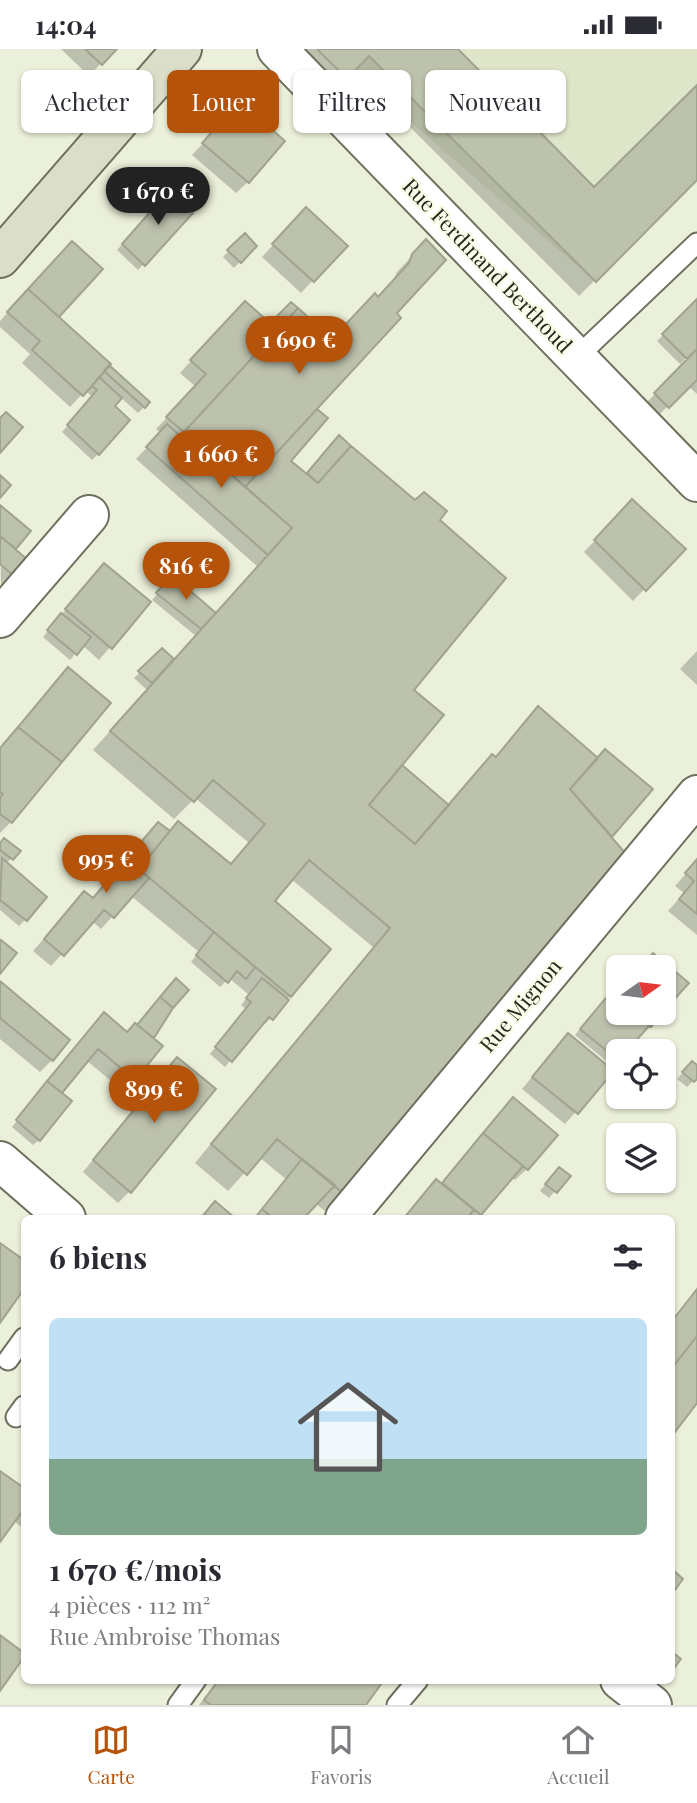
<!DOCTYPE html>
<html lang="fr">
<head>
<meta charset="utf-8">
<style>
  :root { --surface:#fff; --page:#f2f2f3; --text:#2b2b33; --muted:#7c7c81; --line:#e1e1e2; --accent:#b45309 }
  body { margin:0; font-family:"Playfair Display",serif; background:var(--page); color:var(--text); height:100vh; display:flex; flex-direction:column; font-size:26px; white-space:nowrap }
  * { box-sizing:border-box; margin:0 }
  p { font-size:23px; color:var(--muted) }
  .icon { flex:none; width:38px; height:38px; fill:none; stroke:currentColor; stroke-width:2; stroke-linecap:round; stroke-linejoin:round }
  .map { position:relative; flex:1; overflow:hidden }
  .details { position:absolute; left:21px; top:1166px; width:654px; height:469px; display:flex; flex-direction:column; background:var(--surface); border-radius:10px; box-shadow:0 2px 5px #0004 }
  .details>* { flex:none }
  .hud { position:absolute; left:21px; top:21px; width:656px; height:63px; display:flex; gap:14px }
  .needle { width:46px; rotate:76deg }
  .controls { position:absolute; left:606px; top:906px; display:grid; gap:14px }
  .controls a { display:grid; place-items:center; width:70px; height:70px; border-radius:10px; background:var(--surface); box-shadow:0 2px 5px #0004; font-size:35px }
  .price { position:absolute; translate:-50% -60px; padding:0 16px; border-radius:24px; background:var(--accent); color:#fff; font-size:23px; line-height:46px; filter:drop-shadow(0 2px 4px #0008) }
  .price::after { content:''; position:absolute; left:50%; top:42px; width:21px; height:16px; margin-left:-10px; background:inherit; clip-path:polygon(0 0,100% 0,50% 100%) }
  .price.active { background:#222; color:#fff }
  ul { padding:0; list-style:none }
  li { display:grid; align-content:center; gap:14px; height:371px; padding:0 28px }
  li span { display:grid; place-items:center; height:217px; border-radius:10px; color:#555 }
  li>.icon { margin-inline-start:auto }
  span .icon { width:126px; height:126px; fill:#fffc; stroke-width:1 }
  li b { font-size:30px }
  h2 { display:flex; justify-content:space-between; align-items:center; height:84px; padding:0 28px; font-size:30px }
  .chip { padding:0 24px; border-radius:10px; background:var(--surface); box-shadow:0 2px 5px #0004; font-size:24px; line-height:63px }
  .chip.active { background:var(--accent); color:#fff }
  .status { display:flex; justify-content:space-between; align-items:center; height:49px; padding:0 35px; background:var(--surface); direction:ltr }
  .status svg { height:19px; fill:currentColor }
  .menu { display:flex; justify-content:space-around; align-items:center; height:98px; border-top:2px solid var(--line); background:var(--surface); font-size:19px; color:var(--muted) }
  .menu a { display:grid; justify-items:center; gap:4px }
  .menu .active { color:var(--accent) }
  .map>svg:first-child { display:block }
  .built { fill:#dee5c8 }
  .shadow { fill:#0003 }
  .building { fill:#bdc2ad; stroke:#9fa490; stroke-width:2 }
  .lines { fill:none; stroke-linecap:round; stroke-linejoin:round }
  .lane-casing { stroke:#6c715e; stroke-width:23 }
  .street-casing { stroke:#6c715e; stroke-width:42 }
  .secondary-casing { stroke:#6c715e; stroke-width:42 }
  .lane { stroke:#fff; stroke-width:19 }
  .street { stroke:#fff; stroke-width:38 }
  .secondary { stroke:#dbdfca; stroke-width:38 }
  .labels { text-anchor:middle; stroke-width:5; stroke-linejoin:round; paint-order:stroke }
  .street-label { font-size:21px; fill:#272921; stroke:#f8fde7 }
</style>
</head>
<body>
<div class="status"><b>14:04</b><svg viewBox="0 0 49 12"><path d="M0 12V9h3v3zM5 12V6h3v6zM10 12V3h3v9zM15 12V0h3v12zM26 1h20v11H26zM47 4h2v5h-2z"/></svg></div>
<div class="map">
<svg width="697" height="1656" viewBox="0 0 697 1656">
  <rect width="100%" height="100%" fill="#ebf0da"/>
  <!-- built -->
  <path class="built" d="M 326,0 L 697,0 L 697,130 L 596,233 Z"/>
  <!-- shadow -->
  <path class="shadow" d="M 61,0 L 114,0 L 89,27 Z
    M 286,0 L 456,0 L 594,141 L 697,39 L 697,129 L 579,247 L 353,21 L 330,45 Z
    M 229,66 L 248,133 L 236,144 L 192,106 Z
    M 165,148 L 191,164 L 138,221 L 117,201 Z
    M 295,172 L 345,197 L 301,244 L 262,208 Z
    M 244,186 L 255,197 L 234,219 L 223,208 Z
    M 426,192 L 395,263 L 314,360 L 326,370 L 289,412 L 306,426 L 333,395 L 438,471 L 412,641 L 393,724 L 447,757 L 474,725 L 492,707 L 494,709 L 538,659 L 597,710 L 651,741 L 609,788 L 343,1144 L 325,1162 L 316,1155 L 302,1169 L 255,1169 L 287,1131 L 259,1108 L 228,1142 L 195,1114 L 373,898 L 291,830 L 272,852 L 290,947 L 265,975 L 262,973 L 225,1018 L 210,1005 L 246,960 L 241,956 L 249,946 L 229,929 L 220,938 L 191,913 L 199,903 L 131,847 L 101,880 L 92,872 L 51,917 L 33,902 L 84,844 L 93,851 L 147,787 L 230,816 L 249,794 L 195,749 L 174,770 L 93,701 L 147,641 L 134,629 L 162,601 L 174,611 L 196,587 L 152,551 L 166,535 L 215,565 L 258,518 L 136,410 L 161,384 L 156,380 L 196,338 L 180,324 L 233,266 L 331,292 L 377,250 L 393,232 L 397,223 Z
    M 60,206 L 101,220 L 57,268 L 148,354 L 138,364 L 120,348 L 112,357 L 98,405 L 92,411 L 62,383 L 93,348 L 85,342 L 70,358 L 22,314 L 30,305 L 0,278 L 0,272 Z
    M 697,253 L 697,298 L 680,315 L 657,292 Z
    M 697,303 L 697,345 L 688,337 L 656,369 L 644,356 Z
    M 0,459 L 28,482 L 13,500 L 13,526 L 1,538 Z
    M 621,464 L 683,500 L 633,552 L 584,503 Z
    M 92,528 L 149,553 L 99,611 L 82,596 L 70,611 L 43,588 Z
    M 697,602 L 697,636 L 680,620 Z
    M 109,655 L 11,773 L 0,784 L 0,700 Z
    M 0,796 L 18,802 L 6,815 L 25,871 L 19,877 L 0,861 Z
    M 697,812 L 697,886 L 668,862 L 684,844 L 675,837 Z
    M 0,935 L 52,1011 L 40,1023 L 0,990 Z
    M 618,947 L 618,964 L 660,964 L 638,988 L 618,1003 L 618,1010 L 611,1016 L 575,986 L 604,952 L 615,951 Z
    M 172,958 L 151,989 L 134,1030 L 123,1042 L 86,1011 L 60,1044 L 39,1091 L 33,1096 L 12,1078 L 104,966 L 127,984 Z
    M 557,998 L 612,1022 L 565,1075 L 522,1040 Z
    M 697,1019 L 697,1028 L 687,1038 L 677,1030 L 686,1020 Z
    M 166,1022 L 130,1142 L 118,1154 L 83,1123 Z
    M 501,1062 L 527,1120 L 515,1131 L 511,1128 L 479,1167 L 481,1169 L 405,1169 L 440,1135 Z
    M 553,1126 L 568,1127 L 549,1149 L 540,1142 Z
    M 697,1239 L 697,1352 L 672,1384 L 672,1271 Z
    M 0,1424 L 24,1442 L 24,1480 L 14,1472 L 0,1490 Z
    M 217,1631 L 382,1631 L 363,1656 L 199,1656 Z
    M 652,1631 L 663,1631 L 658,1636 Z"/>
  <!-- building -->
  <path class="building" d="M 85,0 L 117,0 L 102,16 Z
    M 317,0 L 458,0 L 594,138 L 697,36 L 697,131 L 596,233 L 369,7 L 347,30 Z
    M 240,52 L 285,92 L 249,134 L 202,94 Z
    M 171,139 L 193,164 L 145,217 L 122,195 Z
    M 306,158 L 348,197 L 314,233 L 272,195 Z
    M 245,184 L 257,197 L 241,214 L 227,201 Z
    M 426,190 L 446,211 L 397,264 L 401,269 L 245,438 L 184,383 L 298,259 L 332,290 L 375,244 L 378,248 L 409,214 L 412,205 Z
    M 72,192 L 103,220 L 59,268 L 28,240 Z
    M 28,240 L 111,315 L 83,347 L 32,301 L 40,292 L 7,263 Z
    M 697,250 L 697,300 L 687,310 L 662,285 Z
    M 245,252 L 270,274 L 291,253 L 298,259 L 184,383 L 166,368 L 206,325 L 190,311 Z
    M 697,300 L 697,331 L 669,359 L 654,344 Z
    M 109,316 L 150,353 L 145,359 L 104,322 Z
    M 99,328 L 122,349 L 115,357 L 130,371 L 99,406 L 67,376 L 97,341 L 92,337 Z
    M 317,360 L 328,369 L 291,412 L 318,434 L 351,397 L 415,451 L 424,443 L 447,462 L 440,471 L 506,529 L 414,641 L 444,666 L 369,756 L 415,795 L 492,705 L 496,708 L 538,657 L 598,709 L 570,740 L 626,805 L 344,1145 L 277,1090 L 247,1126 L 211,1095 L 390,879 L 309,811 L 275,852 L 331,900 L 291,948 L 139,820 L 178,772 L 231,815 L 265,775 L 213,731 L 194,753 L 110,682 L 292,479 L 245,438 Z
    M 6,363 L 23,378 L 0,404 L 0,369 Z
    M 167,375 L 219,422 L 223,418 L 292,479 L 268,506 L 146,398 Z
    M 339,386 L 351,397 L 318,434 L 307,424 Z
    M 0,426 L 11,436 L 0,449 Z
    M 632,450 L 686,500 L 646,542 L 594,491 Z
    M 0,456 L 31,482 L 16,500 L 0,487 Z
    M 0,487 L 28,511 L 14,527 L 0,515 Z
    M 104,514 L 151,553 L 112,600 L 65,560 Z
    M 172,526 L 216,564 L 201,580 L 156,544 Z
    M 61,564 L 91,588 L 77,606 L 47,581 Z
    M 162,599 L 174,610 L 152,634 L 138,622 Z
    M 68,618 L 111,654 L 62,713 L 18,678 Z
    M 18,678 L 62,713 L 12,774 L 0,765 L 0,749 L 3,745 L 0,743 L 0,699 Z
    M 605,700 L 653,740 L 612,788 L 570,740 Z
    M 402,716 L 449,756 L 415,795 L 369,756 Z
    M 158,773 L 170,782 L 139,820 L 149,829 L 114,869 L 104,861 L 64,907 L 44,890 L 84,842 L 93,849 Z
    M 4,789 L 21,802 L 13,811 L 0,801 L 0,794 Z
    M 2,809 L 47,848 L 27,872 L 0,851 Z
    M 697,810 L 697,865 L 679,850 L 694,832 L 685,824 Z
    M 214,883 L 255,918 L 246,930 L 237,922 L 228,934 L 196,906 Z
    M 1,891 L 17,904 L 0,925 L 0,893 Z
    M 653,904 L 689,934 L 663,963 L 663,919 L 641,919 Z
    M 176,929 L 189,941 L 173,959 L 160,948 Z
    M 262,929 L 289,951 L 273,971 L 269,968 L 232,1013 L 215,998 L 251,953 L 246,949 Z
    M 0,932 L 70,991 L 53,1012 L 0,969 Z
    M 610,944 L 618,951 L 618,964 L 634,964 L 649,977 L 626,1003 L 618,1003 L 618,1011 L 580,980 Z
    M 160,948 L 173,959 L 154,989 L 137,976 Z
    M 104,963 L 127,983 L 135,974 L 163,997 L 135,1031 L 98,1000 L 62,1044 L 47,1032 Z
    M 634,964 L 662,964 L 651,978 Z
    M 568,984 L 614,1022 L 578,1065 L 532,1028 Z
    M 177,1008 L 216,1040 L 131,1144 L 93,1111 Z
    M 692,1012 L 697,1016 L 697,1030 L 694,1033 L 682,1023 Z
    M 47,1032 L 72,1052 L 40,1092 L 16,1071 Z
    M 513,1048 L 558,1086 L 528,1121 L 483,1084 Z
    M 483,1084 L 523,1117 L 481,1166 L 442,1134 Z
    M 302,1110 L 335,1136 L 304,1169 L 273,1169 L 262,1160 Z
    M 559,1118 L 571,1127 L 557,1144 L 545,1135 Z
    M 436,1130 L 474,1161 L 467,1169 L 404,1169 Z
    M 215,1152 L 235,1169 L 201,1169 Z
    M 262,1160 L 273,1169 L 255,1169 Z
    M 0,1194 L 24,1211 L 24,1240 L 0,1274 Z
    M 697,1240 L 697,1287 L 672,1319 L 672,1272 Z
    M 697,1287 L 697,1354 L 672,1387 L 672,1319 Z
    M 0,1422 L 24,1439 L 24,1460 L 0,1493 Z
    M 672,1520 L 683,1530 L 672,1545 Z
    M 0,1586 L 24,1604 L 24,1608 L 0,1642 Z
    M 672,1603 L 681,1610 L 672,1622 Z
    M 219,1631 L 384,1631 L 366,1656 L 211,1656 L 204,1651 Z"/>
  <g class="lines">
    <!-- lane casing -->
    <g class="lane-casing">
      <path id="lane" d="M 576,309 L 697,194
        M 8,1311 L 24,1289
        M 16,1368 L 24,1357
        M 178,1656 L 196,1631
        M 397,1656 L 418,1631"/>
    </g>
    <!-- street casing -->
    <g class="street-casing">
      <path id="street" d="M 277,0 L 697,433
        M 0,569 L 89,466
        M 0,1112 L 66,1169
        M 345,1169 L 697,746
        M 620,1631 L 652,1656"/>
    </g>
    <!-- secondary casing -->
    <g class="secondary-casing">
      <path id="secondary" d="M 0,209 L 182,0"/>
    </g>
    <!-- lane -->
    <use href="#lane" class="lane"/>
    <!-- street -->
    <use href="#street" class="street"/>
    <!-- secondary -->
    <use href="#secondary" class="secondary"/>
  </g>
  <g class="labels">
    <!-- street labels -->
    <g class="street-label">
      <text transform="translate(487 217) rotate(46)" y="7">Rue Ferdinand Berthoud</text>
      <text transform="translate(521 957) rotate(-50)" y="7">Rue Mignon</text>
    </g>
  </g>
</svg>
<div class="controls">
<a><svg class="needle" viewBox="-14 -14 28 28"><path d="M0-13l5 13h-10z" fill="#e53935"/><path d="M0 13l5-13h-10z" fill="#7c7c81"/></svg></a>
<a><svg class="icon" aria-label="locate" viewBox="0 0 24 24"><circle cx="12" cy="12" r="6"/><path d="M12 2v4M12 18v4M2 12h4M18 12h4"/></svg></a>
<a><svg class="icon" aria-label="layers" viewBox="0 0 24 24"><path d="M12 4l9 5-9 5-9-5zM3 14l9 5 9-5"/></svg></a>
</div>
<b class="price active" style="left:158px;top:178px">1 670 €</b>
<b class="price" style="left:299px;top:327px">1 690 €</b>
<b class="price" style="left:221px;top:441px">1 660 €</b>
<b class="price" style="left:186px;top:553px">816 €</b>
<b class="price" style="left:106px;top:846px">995 €</b>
<b class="price" style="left:154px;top:1076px">899 €</b>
<div class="hud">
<a class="chip">Acheter</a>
<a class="chip active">Louer</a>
<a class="chip">Filtres</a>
<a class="chip">Nouveau</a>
</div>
<section class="details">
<h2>6 biens<svg class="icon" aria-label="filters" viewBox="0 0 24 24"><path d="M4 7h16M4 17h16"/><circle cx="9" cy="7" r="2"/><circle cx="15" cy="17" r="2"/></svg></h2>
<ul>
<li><span style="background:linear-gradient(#bfe0f5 65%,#7fa58c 0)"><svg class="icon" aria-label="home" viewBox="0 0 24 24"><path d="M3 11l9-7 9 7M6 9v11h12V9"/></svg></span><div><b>1 670 €/mois</b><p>4 pièces · 112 m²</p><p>Rue Ambroise Thomas</p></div></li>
</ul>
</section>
</div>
<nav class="menu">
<a class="active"><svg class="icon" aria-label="map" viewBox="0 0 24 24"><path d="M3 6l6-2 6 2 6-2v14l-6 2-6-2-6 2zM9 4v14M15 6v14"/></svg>Carte</a>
<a><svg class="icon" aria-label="saved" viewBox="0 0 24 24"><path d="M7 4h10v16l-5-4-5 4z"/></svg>Favoris</a>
<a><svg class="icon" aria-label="home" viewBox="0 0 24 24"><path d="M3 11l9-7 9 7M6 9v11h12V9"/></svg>Accueil</a>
</nav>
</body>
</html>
